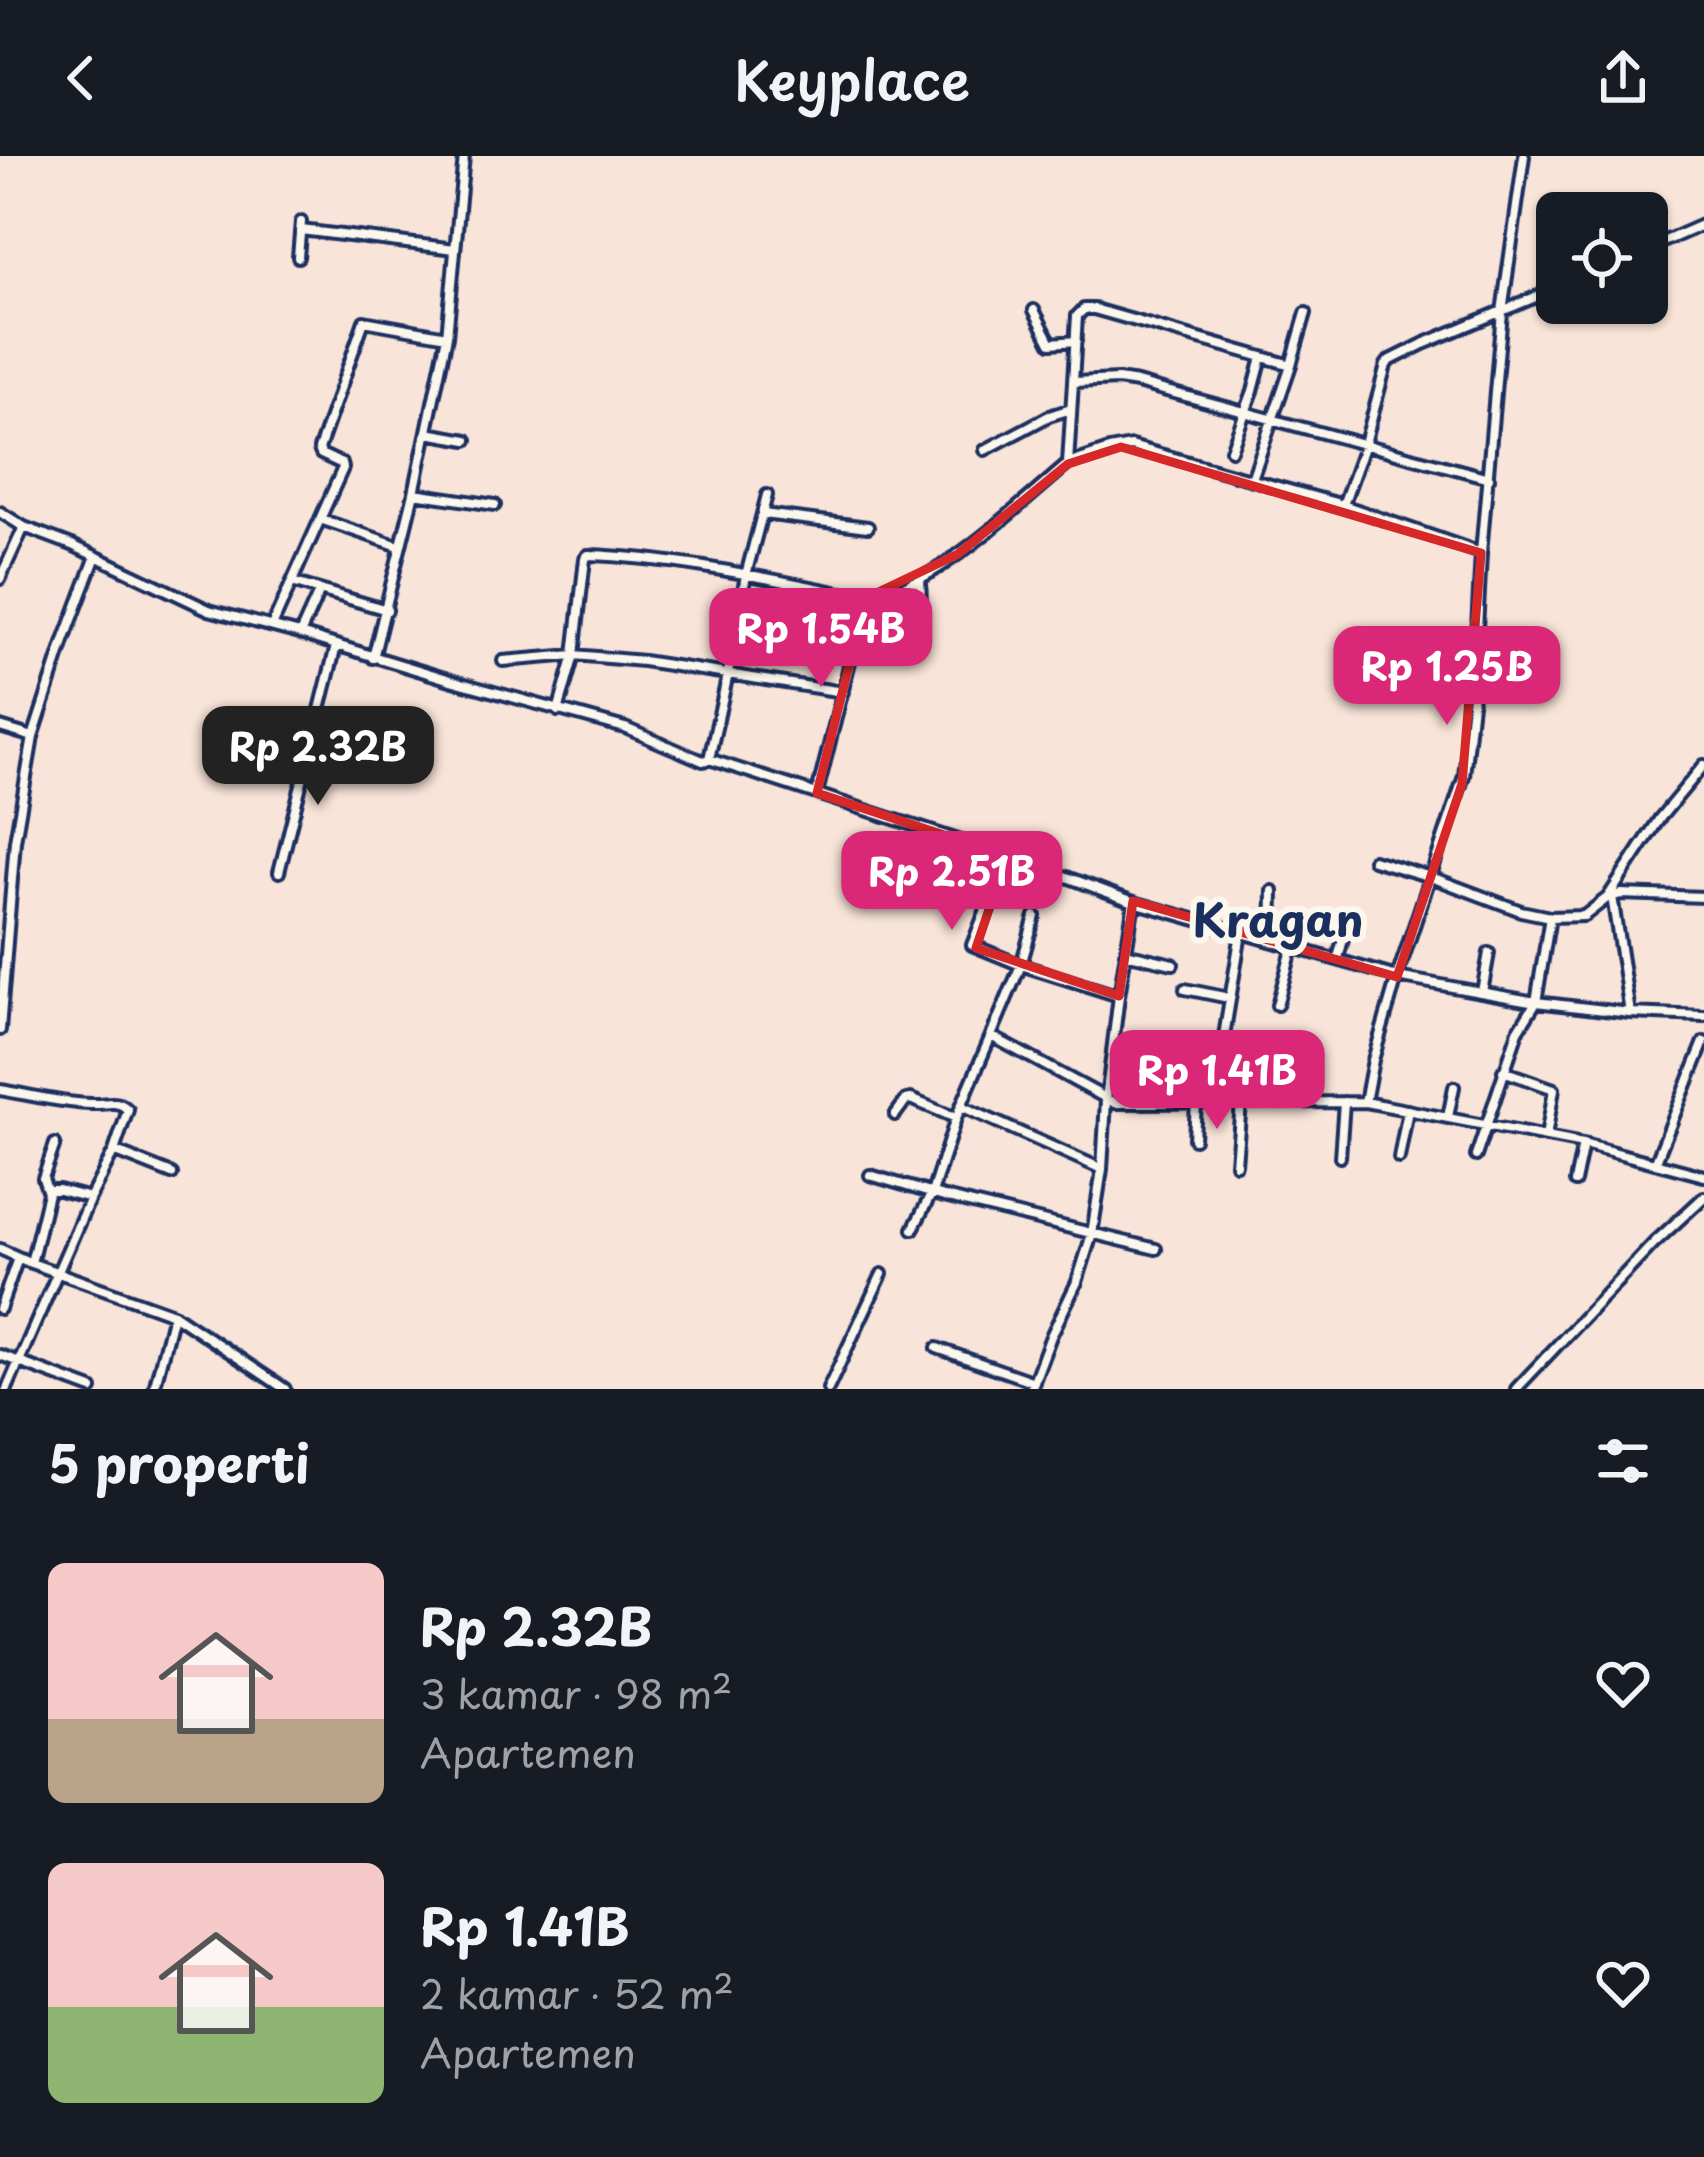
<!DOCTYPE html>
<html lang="id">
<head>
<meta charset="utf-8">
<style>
  :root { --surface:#171b24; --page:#20242c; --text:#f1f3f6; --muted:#9ea1a6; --accent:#db2777 }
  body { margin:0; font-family:"Playpen Sans",sans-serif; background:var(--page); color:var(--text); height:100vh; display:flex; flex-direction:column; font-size:45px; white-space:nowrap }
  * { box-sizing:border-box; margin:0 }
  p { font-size:39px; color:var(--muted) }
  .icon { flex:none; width:66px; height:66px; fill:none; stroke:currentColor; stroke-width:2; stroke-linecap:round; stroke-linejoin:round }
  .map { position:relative; height:1233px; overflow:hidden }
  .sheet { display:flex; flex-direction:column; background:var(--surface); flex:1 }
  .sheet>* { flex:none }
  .tools { position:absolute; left:1536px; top:36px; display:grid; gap:24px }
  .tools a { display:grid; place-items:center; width:132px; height:132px; border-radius:18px; background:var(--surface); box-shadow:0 3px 9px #0004; font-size:60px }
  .price { position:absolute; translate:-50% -102px; padding:0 27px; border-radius:24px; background:var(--accent); color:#fff; font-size:39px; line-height:78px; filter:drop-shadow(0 3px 6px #0008) }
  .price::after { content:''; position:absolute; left:50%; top:72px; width:36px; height:27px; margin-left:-18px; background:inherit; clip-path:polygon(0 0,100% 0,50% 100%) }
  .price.active { background:#222; color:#fff }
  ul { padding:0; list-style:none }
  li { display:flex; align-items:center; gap:36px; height:300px; padding:0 48px }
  li span { display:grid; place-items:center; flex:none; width:336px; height:240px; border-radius:18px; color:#555 }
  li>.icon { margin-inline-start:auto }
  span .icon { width:144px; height:144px; fill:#fffc; stroke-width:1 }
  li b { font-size:51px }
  h2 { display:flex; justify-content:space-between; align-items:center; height:144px; padding:0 48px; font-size:51px }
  header { display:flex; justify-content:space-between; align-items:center; height:156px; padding:0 48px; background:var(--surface); font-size:54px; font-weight:600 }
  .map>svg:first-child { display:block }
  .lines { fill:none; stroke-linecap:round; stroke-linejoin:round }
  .street-casing { stroke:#1b2f5e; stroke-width:16 }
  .street { stroke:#fbf7ec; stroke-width:8 }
  .marked { fill:none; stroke:#d62828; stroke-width:9; stroke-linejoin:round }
  .labels { text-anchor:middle; stroke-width:12; stroke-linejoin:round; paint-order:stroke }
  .quarter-label { font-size:45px; font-weight:bold; fill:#1b2f5e; stroke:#fbf7ec }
</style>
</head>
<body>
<header><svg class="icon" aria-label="back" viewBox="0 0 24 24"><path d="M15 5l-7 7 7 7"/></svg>Keyplace<svg class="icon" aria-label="share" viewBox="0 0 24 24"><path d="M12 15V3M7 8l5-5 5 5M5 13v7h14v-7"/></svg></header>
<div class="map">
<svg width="1704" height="1233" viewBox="0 0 1704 1233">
  <rect width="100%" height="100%" fill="#f8e4d8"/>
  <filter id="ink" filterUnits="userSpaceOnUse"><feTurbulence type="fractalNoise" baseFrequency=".00833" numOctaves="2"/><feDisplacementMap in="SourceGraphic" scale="24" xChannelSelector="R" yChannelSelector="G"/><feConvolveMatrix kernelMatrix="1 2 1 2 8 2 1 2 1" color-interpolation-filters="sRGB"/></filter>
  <g filter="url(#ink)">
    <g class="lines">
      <!-- street casing -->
      <g class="street-casing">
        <path id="street" d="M 301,74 L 455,93
          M 1647,93 L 1704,68
          M 298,101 L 301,66
          M 1034,154 L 1051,187 L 1076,185
          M 1291,209 L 1306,157
          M 1074,226 L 1118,224 L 1137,227 L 1489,322
          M 427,277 L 467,284
          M 985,294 L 1049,260 L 1071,253
          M 1231,294 L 1253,235 L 1262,201
          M 1068,308 L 1109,294 L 1131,290 L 1343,349 L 1481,397
          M 414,337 L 495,349
          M 1343,349 L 1364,291 L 1386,209 L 1389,205 L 1423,188 L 1557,132
          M 0,356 L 24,371 L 72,389 L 209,454 L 300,478 L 454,525 L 625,572 L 703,605 L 709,603 L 1029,707 L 1134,746 L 1397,821 L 1536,846 L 1630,857 L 1704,860
          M 763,358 L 868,371
          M 320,363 L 399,390
          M 920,422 L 922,473
          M 0,423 L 24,371
          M 292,426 L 387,454
          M 272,470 L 343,312 L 342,308 L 321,298 L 319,293 L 364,165 L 447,180
          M 300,478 L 320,434
          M 373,502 L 414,337 L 447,180 L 464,0
          M 503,505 L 574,499 L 643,505 L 843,536
          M 558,555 L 574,499 L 585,403 L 588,399 C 681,402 774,424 866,442 C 930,435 1018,350 1068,308 L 1077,160 L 1084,153 L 1094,153 L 1291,209 L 1252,323
          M 0,571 L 33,581
          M 709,603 L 728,518 L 746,419 L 767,339
          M 817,637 L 866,442
          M 1007,700 L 972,789 L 1021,809 L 1035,760
          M 1373,704 L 1431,721 L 1521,755 L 1550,761 L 1584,760 L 1607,742 L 1621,738 L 1704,741
          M 279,716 L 336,490
          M 1612,740 L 1630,857
          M 1608,741 L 1660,662 L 1704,609
          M 1272,784 L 1273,735
          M 1125,797 L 1173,808
          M 1338,802 L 1345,776
          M 1185,833 L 1229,842
          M 1482,836 L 1489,797
          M 1277,849 L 1293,790
          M 0,874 L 15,685 L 33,581 L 64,485 L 96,400
          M 991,880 L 1115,947 L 1365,946 L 1583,988 L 1704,1020
          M 1503,915 L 1554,933 L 1546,981
          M 0,934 C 30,939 61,947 91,948 C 107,949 117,942 128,954 L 114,995 L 90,1042 L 7,1233
          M 1365,946 L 1373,904 L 1397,821 L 1464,620 L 1474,529 L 1481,397 L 1502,156 L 1524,0
          M 1213,947 L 1241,777
          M 961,950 L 1102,1013
          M 895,959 L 906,944 L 911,943 L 956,962
          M 1448,961 L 1454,931
          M 1194,983 L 1196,947
          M 114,995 L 172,1018
          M 1476,1000 L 1518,875 L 1536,846 L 1550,761
          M 1340,1001 L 1344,946
          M 1399,1002 L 1408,954
          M 1656,1005 L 1704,886
          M 1236,1008 L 1241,947
          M 870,1019 L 944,1041 L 1156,1093
          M 1575,1026 L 1583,988
          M 47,1034 L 59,1034 L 90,1042
          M 913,1073 L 932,1037 L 956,962 L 1021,809 L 1119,840
          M 0,1093 L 31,1107 L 173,1158 L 285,1233
          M 31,1107 L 48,1037 L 43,1022 L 55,988
          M 0,1153 L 18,1102
          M 937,1192 L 1034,1226
          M 0,1199 L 92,1233
          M 154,1233 L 173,1158
          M 828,1233 L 882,1118
          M 1031,1233 L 1051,1180 L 1077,1126 L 1092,1078 L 1102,1013 L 1106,944 L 1119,840 L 1134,746
          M 1516,1233 L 1654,1087 L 1704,1041"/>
      </g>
      <!-- street -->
      <use href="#street" class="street"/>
    </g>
  </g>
  <!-- marked area -->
  <path class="marked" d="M 1121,291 L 1481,397 L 1462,628 L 1397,821 L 1133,745 L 1119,840 L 976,792 L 1007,700 L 817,637 L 866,442 L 958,398 L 1068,308 Z"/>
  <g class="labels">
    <!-- quarter labels -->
    <g class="quarter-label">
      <text x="1278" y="781">Kragan</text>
    </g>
  </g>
</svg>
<div class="tools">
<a><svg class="icon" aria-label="locate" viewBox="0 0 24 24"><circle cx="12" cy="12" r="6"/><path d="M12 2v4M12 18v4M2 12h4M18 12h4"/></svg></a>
</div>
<b class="price" style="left:821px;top:534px">Rp 1.54B</b>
<b class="price" style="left:1447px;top:572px">Rp 1.25B</b>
<b class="price active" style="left:318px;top:652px">Rp 2.32B</b>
<b class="price" style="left:952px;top:777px">Rp 2.51B</b>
<b class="price" style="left:1217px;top:976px">Rp 1.41B</b>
</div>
<section class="sheet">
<h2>5 properti<svg class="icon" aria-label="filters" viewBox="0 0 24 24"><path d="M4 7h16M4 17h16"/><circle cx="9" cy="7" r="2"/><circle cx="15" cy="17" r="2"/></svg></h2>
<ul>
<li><span style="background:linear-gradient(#f6c9c9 65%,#b9a48a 0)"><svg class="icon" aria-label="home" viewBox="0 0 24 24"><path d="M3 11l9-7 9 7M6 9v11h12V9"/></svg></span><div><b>Rp 2.32B</b><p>3 kamar · 98 m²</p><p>Apartemen</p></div><svg class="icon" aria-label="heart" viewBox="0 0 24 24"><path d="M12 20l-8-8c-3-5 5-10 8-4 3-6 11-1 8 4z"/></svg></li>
<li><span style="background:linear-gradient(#f6c9c9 60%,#8fb573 0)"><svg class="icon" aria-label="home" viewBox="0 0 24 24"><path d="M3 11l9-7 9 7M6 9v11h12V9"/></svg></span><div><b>Rp 1.41B</b><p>2 kamar · 52 m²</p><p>Apartemen</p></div><svg class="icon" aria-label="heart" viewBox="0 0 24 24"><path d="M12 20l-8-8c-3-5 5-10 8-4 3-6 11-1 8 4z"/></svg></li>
</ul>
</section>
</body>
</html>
